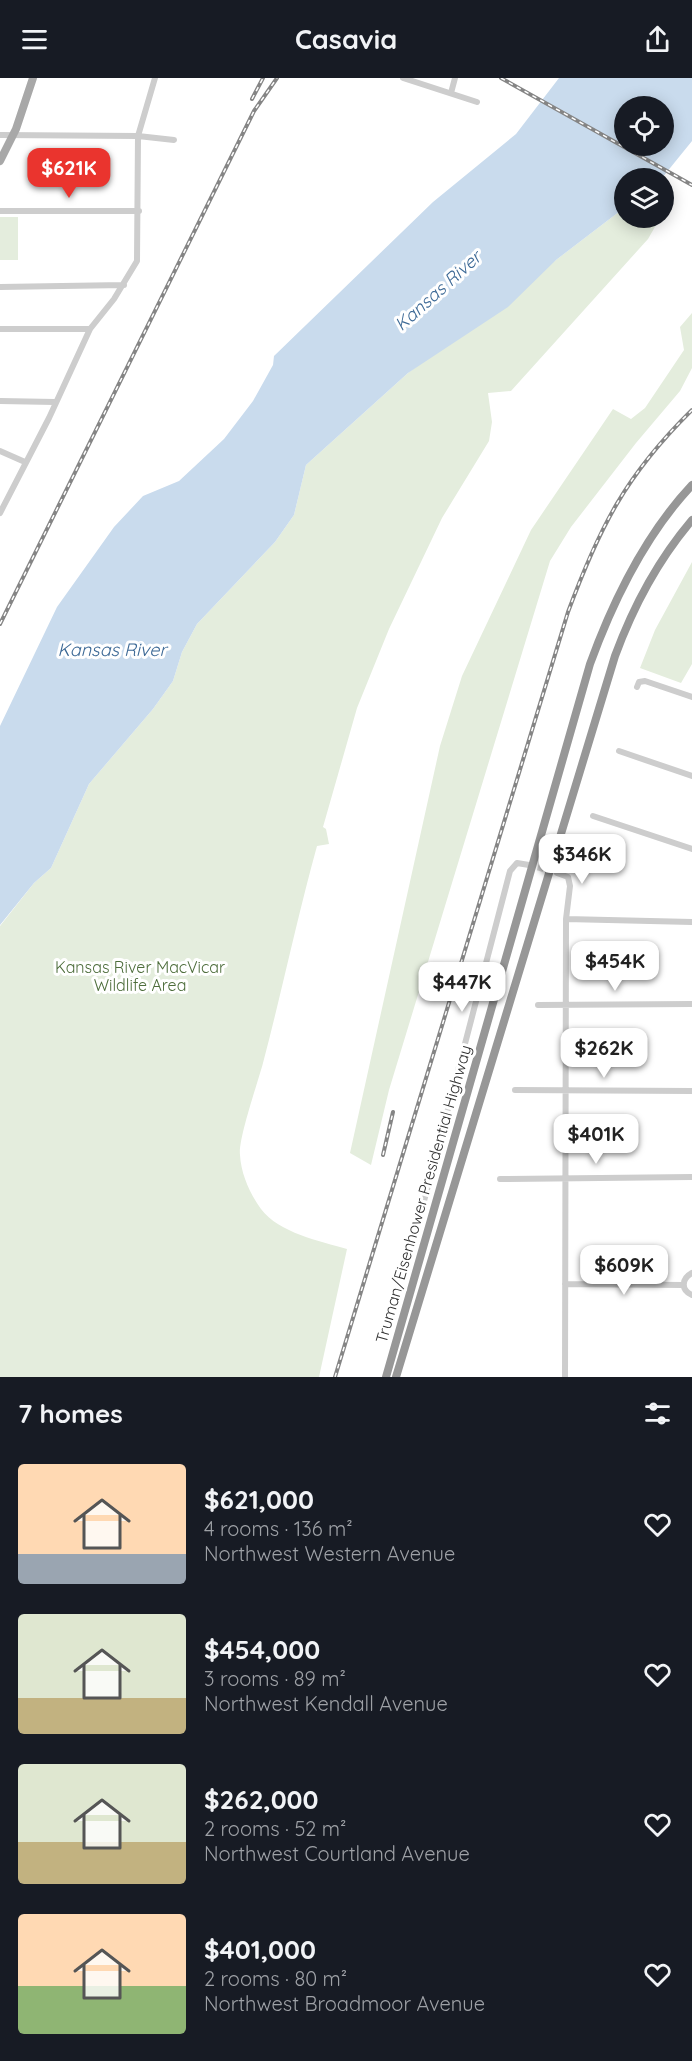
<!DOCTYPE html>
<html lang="en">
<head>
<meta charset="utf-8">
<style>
  :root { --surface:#171b24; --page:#242831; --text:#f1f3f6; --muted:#9ea1a6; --accent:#ea342e }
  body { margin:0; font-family:Quicksand,sans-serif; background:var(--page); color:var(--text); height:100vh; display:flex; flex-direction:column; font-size:22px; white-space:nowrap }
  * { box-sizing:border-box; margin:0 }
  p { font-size:20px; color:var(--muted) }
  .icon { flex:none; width:33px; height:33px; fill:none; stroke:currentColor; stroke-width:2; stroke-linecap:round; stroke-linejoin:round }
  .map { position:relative; height:1299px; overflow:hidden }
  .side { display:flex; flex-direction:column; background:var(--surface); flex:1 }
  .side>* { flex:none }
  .buttons { position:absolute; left:614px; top:18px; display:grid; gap:12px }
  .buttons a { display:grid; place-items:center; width:60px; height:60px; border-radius:50%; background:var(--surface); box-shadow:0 3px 15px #0003; font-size:30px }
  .price { position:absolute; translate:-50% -51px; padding:0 14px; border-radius:12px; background:#fff; color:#222; font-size:20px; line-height:39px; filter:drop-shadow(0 2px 3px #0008) }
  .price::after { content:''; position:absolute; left:50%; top:36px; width:18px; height:14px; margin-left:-9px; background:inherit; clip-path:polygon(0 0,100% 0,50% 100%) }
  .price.active { background:var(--accent); color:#fff }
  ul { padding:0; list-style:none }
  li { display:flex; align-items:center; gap:18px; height:150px; padding:0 18px }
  li span { display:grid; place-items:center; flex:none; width:168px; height:120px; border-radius:6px; color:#555 }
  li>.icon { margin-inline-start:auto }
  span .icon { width:72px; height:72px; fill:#fffc; stroke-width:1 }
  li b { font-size:26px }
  h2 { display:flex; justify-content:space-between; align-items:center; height:72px; padding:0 18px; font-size:26px }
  header { display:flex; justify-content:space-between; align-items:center; height:78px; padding:0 18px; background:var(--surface); font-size:27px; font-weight:800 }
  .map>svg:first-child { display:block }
  .green { fill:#e4eddd }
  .water { fill:#c9dbed; fill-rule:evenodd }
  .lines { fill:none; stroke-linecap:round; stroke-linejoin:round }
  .minor-tunnel { stroke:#d6d6d6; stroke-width:6; stroke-dasharray:6 3; stroke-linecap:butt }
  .minor { stroke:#cdcdcd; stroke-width:6 }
  .major { stroke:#a8a8a8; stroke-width:8 }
  .highway { stroke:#979797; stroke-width:8 }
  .rail-casing { stroke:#858585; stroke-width:4 }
  .rail { stroke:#fff; stroke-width:1.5; stroke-dasharray:4.5; stroke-linecap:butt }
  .labels { text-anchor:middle; stroke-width:6; stroke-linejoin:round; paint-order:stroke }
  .park-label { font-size:16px; fill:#4d6d3b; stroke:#fff }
  .street-label { font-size:16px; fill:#303030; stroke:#fff }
  .water-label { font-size:18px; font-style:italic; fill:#3b6895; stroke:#fff }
</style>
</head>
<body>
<header><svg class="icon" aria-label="menu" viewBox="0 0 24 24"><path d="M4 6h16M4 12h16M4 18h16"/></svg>Casavia<svg class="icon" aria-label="share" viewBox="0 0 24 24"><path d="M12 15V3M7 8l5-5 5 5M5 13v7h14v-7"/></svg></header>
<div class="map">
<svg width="692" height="1299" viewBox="0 0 692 1299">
  <rect width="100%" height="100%" fill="#fff"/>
  <!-- green -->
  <path class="green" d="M 624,130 L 624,140 L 660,140 L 648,161 L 511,313 L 488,315 L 492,344 L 489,363 L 442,440 L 389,551 L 357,630 L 323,749 L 326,751 L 329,766 L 317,768 C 297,840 282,913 263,985 C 258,1004 238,1061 240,1077 C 241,1096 250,1116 261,1131 C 279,1155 320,1163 347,1171 L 319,1299 L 0,1299 L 0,848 L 34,805 L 51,790 L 89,706 L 153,631 L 173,603 L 182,574 L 197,546 L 275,464 L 294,437 L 306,387 L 408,295 Z
    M 0,139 L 18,139 L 18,182 L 0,182 Z
    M 692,235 L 692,290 L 680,313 L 636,365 L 571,449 L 550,483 L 389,1012 L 371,1087 L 350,1075 L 440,668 L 462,598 L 531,452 L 613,331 L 631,341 L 645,330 L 684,272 L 680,249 Z
    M 692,484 L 692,586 L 681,605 L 640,590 L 655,552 Z"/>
  <!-- water -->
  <path class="water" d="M 559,0 L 692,0 L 692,63 L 662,100 L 624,100 L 624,130 L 556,182 L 508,229 L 408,295 L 306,387 L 294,437 L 275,464 L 197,546 L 182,574 L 173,603 L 153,631 L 89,706 L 51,790 L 34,805 L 0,847 L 0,648 L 57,529 L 114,449 L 143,418 L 179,403 L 224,361 L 253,323 L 273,287 L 274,278 L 433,124 L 516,56 ZM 624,28 L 663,28 L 663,68 L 624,68 Z"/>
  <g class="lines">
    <!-- minor-tunnel -->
    <path class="minor-tunnel" d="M 529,787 L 554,794"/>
    <!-- minor -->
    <path class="minor" d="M 403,0 L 477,24
      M 451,15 L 455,0
      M 0,57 L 138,58 L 174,62
      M 0,133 L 139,133
      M 0,209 L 124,207
      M 0,251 L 90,251
      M 0,323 L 55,324
      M 0,373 L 25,384
      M 0,435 L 49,340 L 90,251 L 114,221 L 137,183 L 138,58 L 155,0
      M 637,609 L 639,604 L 645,603 L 692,619
      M 619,673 L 692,698
      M 593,738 L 692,771
      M 557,795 L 568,799 L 570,808 L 566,841 L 565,1299
      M 566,841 L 692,844
      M 538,927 L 692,926
      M 515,1012 L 692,1013
      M 500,1101 L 692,1099
      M 424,1123 L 510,793 L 517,785 L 529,787
      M 692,1195 C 681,1201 681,1212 692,1217
      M 565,1206 L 683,1207"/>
    <!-- major -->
    <path class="major" d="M 0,83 L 16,51 L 33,0"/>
    <!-- highway -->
    <path class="highway" d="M 386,1299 L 590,586 C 613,523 645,457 692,407
      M 396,1299 L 615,578 C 633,529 658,482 692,442"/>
    <!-- rail casing -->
    <g class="rail-casing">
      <path id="rail" d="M 501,0 L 692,107
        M 252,21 L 263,0
        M 0,546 L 254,33 L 277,0
        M 383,1077 L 393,1034
        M 335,1299 L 568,534 C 600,448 626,397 692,332"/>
    </g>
    <!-- rail -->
    <use href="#rail" class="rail"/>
  </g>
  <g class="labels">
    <!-- park labels -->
    <g class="park-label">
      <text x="140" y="895">Kansas River MacVicar<tspan x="140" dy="18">Wildlife Area</tspan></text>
    </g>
    <!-- street labels -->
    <g class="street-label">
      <text transform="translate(423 1116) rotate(-74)" y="6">Truman/Eisenhower Presidential Highway</text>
    </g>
    <!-- water labels -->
    <g class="water-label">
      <text transform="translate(438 213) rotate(-42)" y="6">Kansas River</text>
      <text x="112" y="578">Kansas River</text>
    </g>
  </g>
</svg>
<div class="buttons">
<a><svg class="icon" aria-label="locate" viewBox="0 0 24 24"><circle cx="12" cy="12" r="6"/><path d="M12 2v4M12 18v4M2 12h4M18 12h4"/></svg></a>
<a><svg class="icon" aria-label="layers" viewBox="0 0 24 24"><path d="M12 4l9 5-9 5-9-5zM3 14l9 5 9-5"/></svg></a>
</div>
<b class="price active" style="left:69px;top:121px">$621K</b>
<b class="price" style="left:582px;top:807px">$346K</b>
<b class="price" style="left:615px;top:914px">$454K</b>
<b class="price" style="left:462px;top:935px">$447K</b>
<b class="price" style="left:604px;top:1001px">$262K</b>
<b class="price" style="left:596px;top:1087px">$401K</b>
<b class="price" style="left:624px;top:1218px">$609K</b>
</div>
<section class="side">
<h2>7 homes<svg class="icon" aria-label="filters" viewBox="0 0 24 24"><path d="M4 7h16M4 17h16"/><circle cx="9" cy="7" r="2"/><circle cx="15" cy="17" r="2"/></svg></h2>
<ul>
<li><span style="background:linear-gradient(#ffd9b3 75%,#9aa5b1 0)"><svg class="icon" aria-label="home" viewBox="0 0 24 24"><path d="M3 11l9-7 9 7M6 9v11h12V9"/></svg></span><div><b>$621,000</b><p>4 rooms · 136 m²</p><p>Northwest Western Avenue</p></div><svg class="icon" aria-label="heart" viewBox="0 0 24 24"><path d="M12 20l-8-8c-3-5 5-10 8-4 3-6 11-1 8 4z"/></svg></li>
<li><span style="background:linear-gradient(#dfe7d0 70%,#c2b280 0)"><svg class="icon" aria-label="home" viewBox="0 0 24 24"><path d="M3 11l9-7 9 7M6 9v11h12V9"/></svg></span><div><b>$454,000</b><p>3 rooms · 89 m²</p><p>Northwest Kendall Avenue</p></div><svg class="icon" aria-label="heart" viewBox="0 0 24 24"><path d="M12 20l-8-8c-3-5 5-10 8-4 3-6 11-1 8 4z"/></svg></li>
<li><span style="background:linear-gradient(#dfe7d0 65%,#c2b280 0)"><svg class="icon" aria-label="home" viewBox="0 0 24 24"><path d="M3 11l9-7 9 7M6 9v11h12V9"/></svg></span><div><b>$262,000</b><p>2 rooms · 52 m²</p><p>Northwest Courtland Avenue</p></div><svg class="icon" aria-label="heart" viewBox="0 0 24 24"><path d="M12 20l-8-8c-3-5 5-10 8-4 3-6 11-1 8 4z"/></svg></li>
<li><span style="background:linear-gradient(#ffd9b3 60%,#8fb573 0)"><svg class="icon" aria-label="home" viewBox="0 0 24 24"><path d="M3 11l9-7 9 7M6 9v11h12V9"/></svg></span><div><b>$401,000</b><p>2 rooms · 80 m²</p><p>Northwest Broadmoor Avenue</p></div><svg class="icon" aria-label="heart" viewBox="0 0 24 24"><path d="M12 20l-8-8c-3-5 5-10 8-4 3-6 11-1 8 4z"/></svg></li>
</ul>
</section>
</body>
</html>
